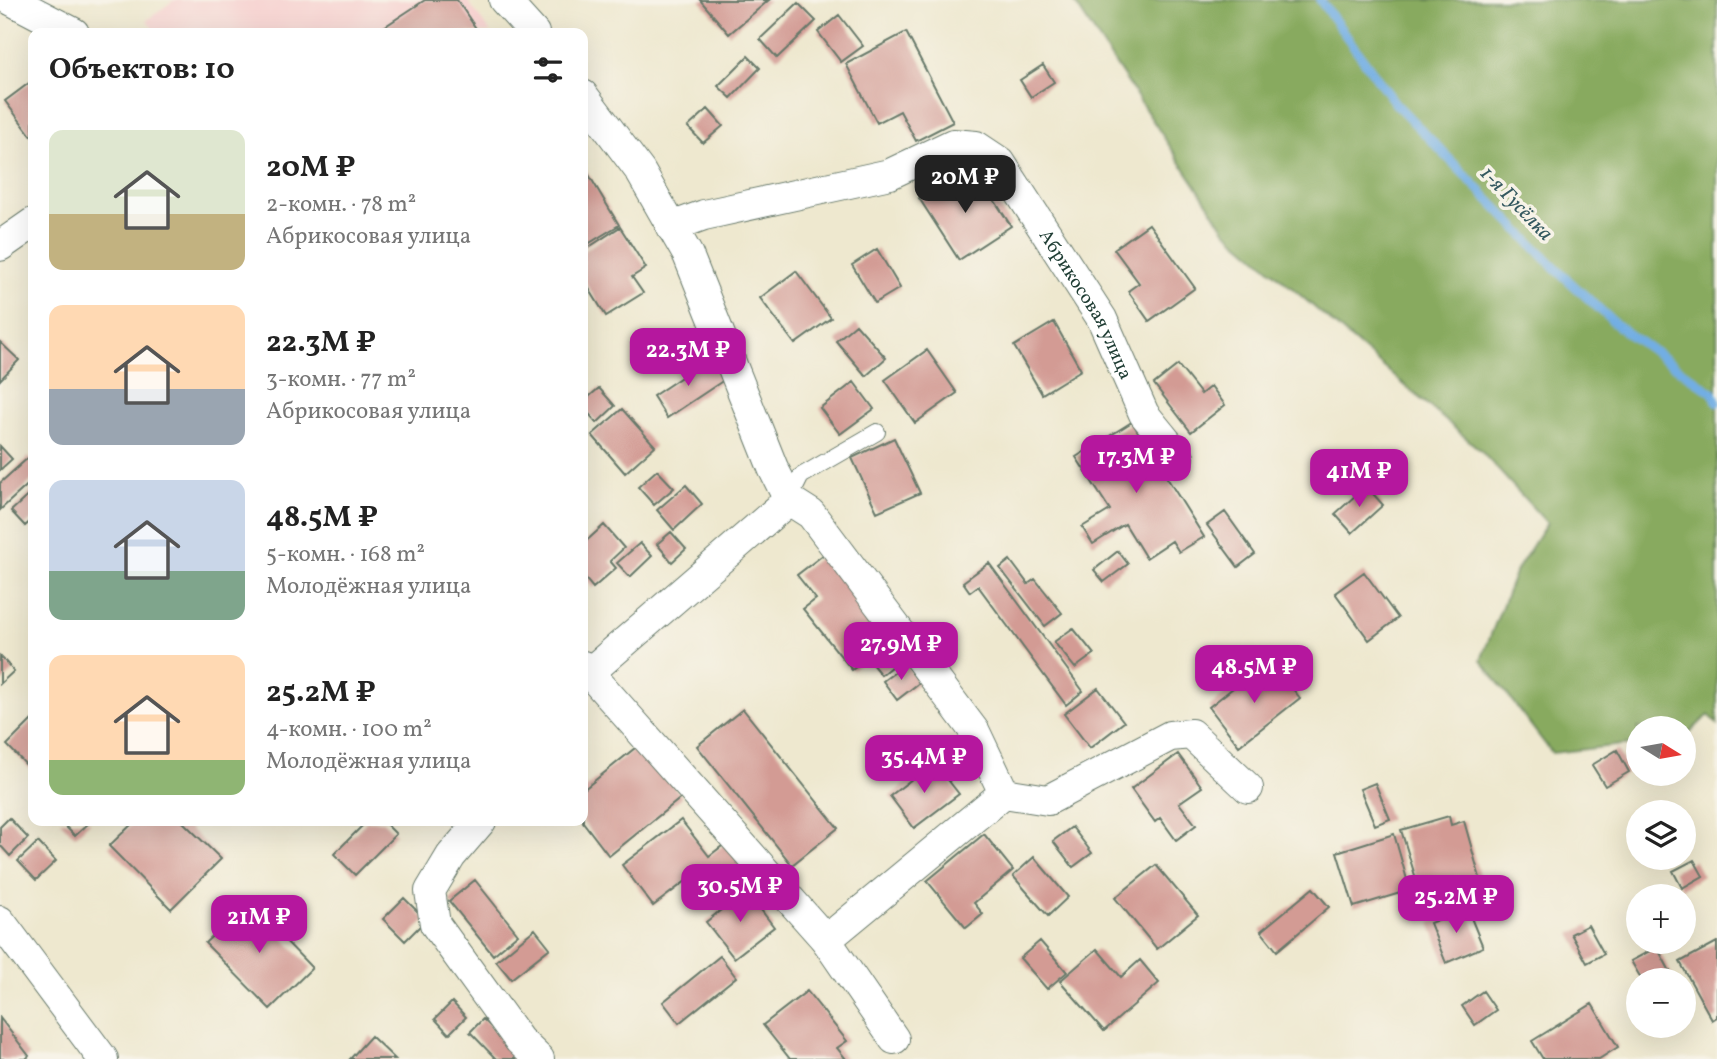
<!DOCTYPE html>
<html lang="ru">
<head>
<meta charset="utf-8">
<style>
  :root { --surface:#fff; --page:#f2f2f2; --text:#222; --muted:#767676; --accent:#b5179e }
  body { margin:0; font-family:Vollkorn,serif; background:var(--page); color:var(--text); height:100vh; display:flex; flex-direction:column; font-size:26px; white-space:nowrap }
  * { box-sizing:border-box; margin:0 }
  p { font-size:23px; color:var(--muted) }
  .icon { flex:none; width:38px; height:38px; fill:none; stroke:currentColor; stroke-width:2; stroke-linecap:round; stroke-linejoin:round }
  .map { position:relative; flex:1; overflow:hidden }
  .side { position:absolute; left:28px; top:28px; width:560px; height:798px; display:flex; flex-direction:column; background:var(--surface); border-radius:14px; box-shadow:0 7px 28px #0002 }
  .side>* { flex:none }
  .needle { width:46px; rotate:101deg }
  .tools { position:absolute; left:1626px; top:716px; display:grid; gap:14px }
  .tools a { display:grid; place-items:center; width:70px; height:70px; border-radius:50%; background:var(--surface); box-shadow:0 7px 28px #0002; font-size:35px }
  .price { position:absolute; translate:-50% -60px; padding:0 16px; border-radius:14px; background:var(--accent); color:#fff; font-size:23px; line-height:46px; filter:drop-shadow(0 2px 4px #0008) }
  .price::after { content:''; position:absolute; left:50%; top:42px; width:21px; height:16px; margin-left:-10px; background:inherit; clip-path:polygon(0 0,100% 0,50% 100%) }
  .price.active { background:#222; color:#fff }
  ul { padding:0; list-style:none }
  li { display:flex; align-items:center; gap:21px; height:175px; padding:0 21px }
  li span { display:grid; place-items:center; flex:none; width:196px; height:140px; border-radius:14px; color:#555 }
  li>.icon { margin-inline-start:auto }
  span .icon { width:84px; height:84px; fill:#fffc; stroke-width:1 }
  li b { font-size:30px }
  h2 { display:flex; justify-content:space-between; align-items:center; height:84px; padding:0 21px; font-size:30px }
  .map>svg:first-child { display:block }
  .built { fill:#f7d0cf }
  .forest { fill:#88aa5f; stroke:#54744a; stroke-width:2 }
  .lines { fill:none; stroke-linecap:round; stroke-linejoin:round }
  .stream { stroke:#72aee3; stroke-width:9 }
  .building { fill:#d39b94 }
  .lane-casing { stroke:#67796a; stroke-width:18 }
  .street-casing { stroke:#67796a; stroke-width:32 }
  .lane { stroke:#fff; stroke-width:16 }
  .street { stroke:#fff; stroke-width:30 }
  .labels { text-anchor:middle; stroke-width:7; stroke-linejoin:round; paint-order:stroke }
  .street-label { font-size:19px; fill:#1f3d34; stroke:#f7f3e8 }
  .water-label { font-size:21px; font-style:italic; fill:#345960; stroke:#f7f3e8 }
</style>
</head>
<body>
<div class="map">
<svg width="1717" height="1059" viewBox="0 0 1717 1059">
  <rect width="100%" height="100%" fill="#f7f3e8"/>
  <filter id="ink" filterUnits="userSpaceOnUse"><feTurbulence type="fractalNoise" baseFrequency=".0143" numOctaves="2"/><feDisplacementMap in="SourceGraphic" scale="14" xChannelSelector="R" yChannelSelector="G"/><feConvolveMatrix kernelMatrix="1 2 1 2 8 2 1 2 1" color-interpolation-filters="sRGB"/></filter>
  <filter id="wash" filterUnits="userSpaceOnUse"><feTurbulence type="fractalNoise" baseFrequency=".00686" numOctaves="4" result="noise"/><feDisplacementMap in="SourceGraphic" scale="28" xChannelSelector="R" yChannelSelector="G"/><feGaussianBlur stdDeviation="1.57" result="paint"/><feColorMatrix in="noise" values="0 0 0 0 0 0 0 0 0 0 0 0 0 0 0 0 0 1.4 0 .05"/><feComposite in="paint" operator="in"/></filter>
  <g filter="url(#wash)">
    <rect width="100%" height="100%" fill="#eee8cf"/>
    <!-- built -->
    <path class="built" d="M 174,0 L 467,0 L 491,33 L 156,33 L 147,20 Z"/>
    <!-- forest -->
    <path class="forest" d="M 1073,0 L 1717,0 L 1717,724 L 1709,715 L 1684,737 L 1684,728 L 1638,728 L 1638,758 L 1631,744 L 1552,753 L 1481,660 L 1515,573 L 1547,523 L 1480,450 L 1226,231 Z"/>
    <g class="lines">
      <!-- stream -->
      <path class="stream" d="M 1320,0 L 1395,103 L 1556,269 L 1619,327 L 1713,393 L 1717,402"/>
    </g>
    <g id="blocks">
      <!-- building -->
      <path class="building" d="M 425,0 L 457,0 L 479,33 L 375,33 Z
        M 700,0 L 769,0 L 729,34 Z
        M 798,3 L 816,21 L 777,58 L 760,39 Z
        M 839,15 L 863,46 L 841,62 L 818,32 Z
        M 906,32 L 953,122 L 916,141 L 900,111 L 877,123 L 846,64 Z
        M 748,56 L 760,68 L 731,98 L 718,86 Z
        M 1043,65 L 1054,82 L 1031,97 L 1020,80 Z
        M 33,80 L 33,138 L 5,101 Z
        M 708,109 L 723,126 L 703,143 L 688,127 Z
        M 583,165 L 619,225 L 583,247 Z
        M 953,176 L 962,190 L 980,178 L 1011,226 L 959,260 L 919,198 Z
        M 1149,224 L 1195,288 L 1149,321 L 1128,291 L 1139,283 L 1114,249 Z
        M 620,227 L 646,268 L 632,277 L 643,293 L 606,316 L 583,279 L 583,251 Z
        M 877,249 L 900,288 L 875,303 L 852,265 Z
        M 796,271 L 831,318 L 795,344 L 760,298 Z
        M 1054,322 L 1081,370 L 1042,394 L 1014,346 Z
        M 856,324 L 886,358 L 866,376 L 836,341 Z
        M 0,342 L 19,360 L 0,380 Z
        M 927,350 L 957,393 L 915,423 L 885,380 Z
        M 710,358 L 724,380 L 667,418 L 653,396 Z
        M 1178,365 L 1201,394 L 1211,386 L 1225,405 L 1191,432 L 1154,384 Z
        M 854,382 L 874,409 L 840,434 L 820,408 Z
        M 599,388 L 615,406 L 597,423 L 583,407 L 583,402 Z
        M 622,409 L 655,446 L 625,473 L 592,435 Z
        M 1132,422 L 1204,537 L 1179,552 L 1172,541 L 1146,558 L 1125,524 L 1093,544 L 1082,527 L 1110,510 L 1076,457 Z
        M 894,438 L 920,493 L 877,512 L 852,458 Z
        M 0,446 L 12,459 L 0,470 Z
        M 29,457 L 33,462 L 33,480 L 0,510 L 0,483 Z
        M 657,470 L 674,488 L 654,505 L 638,487 Z
        M 686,485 L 702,504 L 674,530 L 657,510 Z
        M 1366,486 L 1383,505 L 1352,533 L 1335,514 Z
        M 33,491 L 33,519 L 25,526 L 11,511 Z
        M 1225,512 L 1255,554 L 1238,567 L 1207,525 Z
        M 604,525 L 624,548 L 610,561 L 616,568 L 593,588 L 583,576 L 583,544 Z
        M 671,532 L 686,549 L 672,562 L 657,544 Z
        M 640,543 L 652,556 L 630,577 L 617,563 Z
        M 1118,551 L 1128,564 L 1104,582 L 1094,570 Z
        M 827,552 L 908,653 L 881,675 L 867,658 L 852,670 L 803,609 L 816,599 L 797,575 Z
        M 1010,560 L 1028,584 L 1035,579 L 1062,613 L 1045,626 L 1000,568 Z
        M 989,563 L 1083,691 L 1066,705 L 978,586 L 970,592 L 963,582 Z
        M 1364,572 L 1398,618 L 1369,640 L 1335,593 Z
        M 1073,628 L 1094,654 L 1075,668 L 1054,642 Z
        M 0,656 L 14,671 L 0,684 Z
        M 906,664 L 919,683 L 897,700 L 883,681 Z
        M 1276,668 L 1300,698 L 1239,746 L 1209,707 L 1252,673 L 1259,681 Z
        M 1098,688 L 1124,722 L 1090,748 L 1064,714 Z
        M 743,709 L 838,828 L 792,865 L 697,746 Z
        M 33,719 L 33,772 L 7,745 Z
        M 640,744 L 682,797 L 609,856 L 583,822 L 583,790 Z
        M 1617,750 L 1629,772 L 1605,786 L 1592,765 Z
        M 1178,754 L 1202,787 L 1179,803 L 1196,825 L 1176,840 L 1160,818 L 1155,822 L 1131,789 Z
        M 934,762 L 959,794 L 914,828 L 890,796 Z
        M 1375,783 L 1390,819 L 1375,825 L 1360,789 Z
        M 1449,816 L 1451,825 L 1464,821 L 1480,878 L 1421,895 L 1401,830 Z
        M 9,818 L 28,838 L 10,856 L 0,845 L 0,827 Z
        M 681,820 L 709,856 L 726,843 L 745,868 L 702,901 L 686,881 L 653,906 L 622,865 Z
        M 60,821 L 91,821 L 75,836 Z
        M 135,821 L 182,821 L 221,859 L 171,909 L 109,846 Z
        M 367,821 L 383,821 L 396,834 L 355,875 L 334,854 Z
        M 1072,827 L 1092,853 L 1073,867 L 1053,841 Z
        M 984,834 L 1013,870 L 974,903 L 983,914 L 966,928 L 927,881 Z
        M 1394,834 L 1410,890 L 1354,907 L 1337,852 Z
        M 38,842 L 56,861 L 36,880 L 18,861 Z
        M 1034,857 L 1068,897 L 1048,916 L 1013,876 Z
        M 1694,860 L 1703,876 L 1682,888 L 1673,871 Z
        M 1156,865 L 1198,915 L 1157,949 L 1115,898 Z
        M 475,880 L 518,934 L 493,955 L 449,901 Z
        M 1313,888 L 1329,907 L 1277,951 L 1261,931 Z
        M 746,890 L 774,927 L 734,958 L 706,922 Z
        M 404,898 L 426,920 L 405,941 L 383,919 Z
        M 248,902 L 312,968 L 270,1009 L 205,943 Z
        M 1467,908 L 1483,947 L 1446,963 L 1430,923 Z
        M 1588,925 L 1604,954 L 1587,963 L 1571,934 Z
        M 535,929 L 550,948 L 511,979 L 496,961 Z
        M 1040,941 L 1067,972 L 1047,989 L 1020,958 Z
        M 1717,942 L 1717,1017 L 1712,1020 L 1680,962 Z
        M 1657,947 L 1673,977 L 1668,980 L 1642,980 L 1631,961 Z
        M 1097,949 L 1121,977 L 1140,960 L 1159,983 L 1104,1031 L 1060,981 Z
        M 720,956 L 736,977 L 679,1023 L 663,1002 Z
        M 807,991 L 847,1041 L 837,1048 L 846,1059 L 790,1059 L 763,1025 Z
        M 1483,991 L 1496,1010 L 1475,1025 L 1462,1006 Z
        M 452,1002 L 466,1017 L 449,1034 L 435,1019 Z
        M 1592,1004 L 1618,1047 L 1599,1059 L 1543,1059 L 1532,1041 Z
        M 0,1018 L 29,1056 L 26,1059 L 0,1059 Z
        M 483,1019 L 519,1055 L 515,1059 L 496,1059 L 470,1032 Z
        M 371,1036 L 395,1059 L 350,1059 Z"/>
    </g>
  </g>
  <g filter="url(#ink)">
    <use href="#blocks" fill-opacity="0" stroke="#67796a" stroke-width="2"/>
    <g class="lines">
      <!-- lane casing -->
      <g class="lane-casing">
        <path id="lane" d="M 789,500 L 801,476 L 877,432"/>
      </g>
      <!-- street casing -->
      <g class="street-casing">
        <g id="street">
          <path d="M 11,0 L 74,33"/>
          <path d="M 504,0 L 534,33"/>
          <path d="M 583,95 L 640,171 L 688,255 L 773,468 L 789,500 L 811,514 L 975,732 L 1004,793"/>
          <path id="s1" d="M 671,227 L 704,215 L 890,174 L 953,144 L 976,146 L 1000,162 L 1102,319 L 1144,414 L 1179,457"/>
          <path d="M 0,246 L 33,223"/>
          <path d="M 583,666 L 826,940 L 894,1039"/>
          <path d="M 590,672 L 789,500"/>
          <path d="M 481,821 L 451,856 L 430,891 L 435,924 L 519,1040 L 539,1059"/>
          <path d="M 0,921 L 103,1059"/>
          <path d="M 826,940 L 1004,793 L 1048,800 L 1170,736 L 1191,734 L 1248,788"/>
        </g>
      </g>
      <!-- lane -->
      <use href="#lane" class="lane"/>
      <!-- street -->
      <use href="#street" class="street"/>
    </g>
  </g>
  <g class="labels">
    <!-- street labels -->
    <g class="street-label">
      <text dy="7" stroke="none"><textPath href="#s1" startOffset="514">Абрикосовая улица</textPath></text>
    </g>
    <!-- water labels -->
    <g class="water-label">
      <text transform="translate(1517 203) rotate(46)" y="7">1-я Гусёлка</text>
    </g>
  </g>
</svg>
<div class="tools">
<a><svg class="needle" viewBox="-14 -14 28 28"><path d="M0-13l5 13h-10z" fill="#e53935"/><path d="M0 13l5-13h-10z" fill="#767676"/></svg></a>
<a><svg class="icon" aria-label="layers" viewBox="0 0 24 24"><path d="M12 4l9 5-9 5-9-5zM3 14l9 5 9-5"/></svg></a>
<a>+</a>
<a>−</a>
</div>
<b class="price active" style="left:965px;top:215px">20M ₽</b>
<b class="price" style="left:688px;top:388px">22.3M ₽</b>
<b class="price" style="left:1136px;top:495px">17.3M ₽</b>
<b class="price" style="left:1359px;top:509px">41M ₽</b>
<b class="price" style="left:901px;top:682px">27.9M ₽</b>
<b class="price" style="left:1254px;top:705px">48.5M ₽</b>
<b class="price" style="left:924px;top:795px">35.4M ₽</b>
<b class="price" style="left:740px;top:924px">30.5M ₽</b>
<b class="price" style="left:1456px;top:935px">25.2M ₽</b>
<b class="price" style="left:259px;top:955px">21M ₽</b>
<section class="side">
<h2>Объектов: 10<svg class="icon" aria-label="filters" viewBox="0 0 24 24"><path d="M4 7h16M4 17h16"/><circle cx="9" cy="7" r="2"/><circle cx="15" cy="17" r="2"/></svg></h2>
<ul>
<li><span style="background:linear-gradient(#dfe7d0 60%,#c2b280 0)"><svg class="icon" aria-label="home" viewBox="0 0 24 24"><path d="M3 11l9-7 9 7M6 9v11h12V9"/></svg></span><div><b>20M ₽</b><p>2-комн. · 78 m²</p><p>Абрикосовая улица</p></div></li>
<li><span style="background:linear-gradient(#ffd9b3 60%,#9aa5b1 0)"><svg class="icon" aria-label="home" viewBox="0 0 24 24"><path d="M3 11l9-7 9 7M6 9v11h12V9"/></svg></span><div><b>22.3M ₽</b><p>3-комн. · 77 m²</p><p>Абрикосовая улица</p></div></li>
<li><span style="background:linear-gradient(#c9d6e8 65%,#7fa58c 0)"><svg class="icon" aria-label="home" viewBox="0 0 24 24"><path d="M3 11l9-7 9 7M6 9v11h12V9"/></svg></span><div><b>48.5M ₽</b><p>5-комн. · 168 m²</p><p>Молодёжная улица</p></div></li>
<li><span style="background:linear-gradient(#ffd9b3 75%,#8fb573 0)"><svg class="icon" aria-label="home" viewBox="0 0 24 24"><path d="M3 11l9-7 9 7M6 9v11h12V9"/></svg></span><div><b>25.2M ₽</b><p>4-комн. · 100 m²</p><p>Молодёжная улица</p></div></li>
</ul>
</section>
</div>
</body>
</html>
